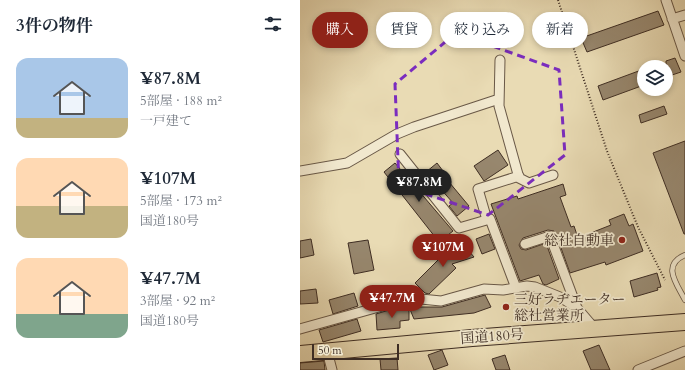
<!DOCTYPE html>
<html lang="ja">
<head>
<meta charset="utf-8">
<style>
  :root { --surface:#fff; --page:#f6f6f7; --text:#1f2937; --muted:#747a83; --accent:#8f2418 }
  body { margin:0; font-family:Cardo,"Noto Serif JP",serif; background:var(--page); color:var(--text); height:100vh; display:flex; flex-direction:column; font-size:15px; white-space:nowrap }
  * { box-sizing:border-box; margin:0 }
  p { font-size:13px; color:var(--muted) }
  .icon { flex:none; width:22px; height:22px; fill:none; stroke:currentColor; stroke-width:2; stroke-linecap:round; stroke-linejoin:round }
  .map { position:relative; flex:1; overflow:hidden }
  .sheet { display:flex; flex-direction:column; background:var(--surface); width:300px }
  .sheet>* { flex:none }
  .guide { position:absolute; left:12px; top:12px; width:313px; height:36px; display:flex; gap:8px }
  .tools { position:absolute; left:337px; top:60px; display:grid; gap:8px }
  .tools a { display:grid; place-items:center; width:36px; height:36px; border-radius:50%; background:var(--surface); box-shadow:0 2px 6px #0003; font-size:20px }
  .scale { position:absolute; left:12px; bottom:10px; width:87px; box-sizing:border-box; padding-left:4px; border:2px solid #3e2d23; border-top:0; font-size:11px; line-height:14px; white-space:nowrap; color:#3e2d23; -webkit-text-stroke:3px #f1e8ce; paint-order:stroke }
  .price { position:absolute; translate:-50% -34px; padding:0 9px; border-radius:14px; background:var(--accent); color:#fff; font-size:13px; line-height:26px; filter:drop-shadow(0 1px 2px #0008) }
  .price::after { content:''; position:absolute; left:50%; top:24px; width:12px; height:9px; margin-left:-6px; background:inherit; clip-path:polygon(0 0,100% 0,50% 100%) }
  .price.current { background:#222; color:#fff }
  ul { padding:0; list-style:none }
  li { display:flex; align-items:center; gap:12px; height:100px; padding:0 16px }
  li span { display:grid; place-items:center; flex:none; width:112px; height:80px; border-radius:12px; color:#555 }
  li>.icon { margin-inline-start:auto }
  span .icon { width:48px; height:48px; fill:#fffc; stroke-width:1 }
  li b { font-size:17px }
  h2 { display:flex; justify-content:space-between; align-items:center; height:48px; padding:0 16px; font-size:17px }
  .chip { padding:0 14px; border-radius:18px; background:var(--surface); box-shadow:0 2px 6px #0003; font-size:14px; line-height:36px }
  .chip.current { background:var(--accent); color:#fff }
  main { display:flex; flex:1; min-height:0 }
  .map>svg:first-child { display:block }
  .building { fill:#97876e; stroke:#3e2d23 }
  .lines { fill:none; stroke-linecap:round; stroke-linejoin:round }
  .service-casing { stroke:#695847; stroke-width:6 }
  .minor-casing { stroke:#695847; stroke-width:11 }
  .trunk-casing { stroke:#3e2d23; stroke-width:18 }
  .path { stroke:#3e2d23; stroke-width:2; stroke-dasharray:1 2; stroke-linecap:butt }
  .service { stroke:#f1e8ce; stroke-width:4.5 }
  .minor { stroke:#f1e8ce; stroke-width:9 }
  .trunk { stroke:#e9dbb4; stroke-width:16 }
  .marked { fill:none; stroke:#7b2cbf; stroke-width:3; stroke-dasharray:8 5; stroke-linejoin:round }
  .poi-dot { fill:#8f2418; stroke:#f1e8ce; stroke-width:1.5 }
  .labels { text-anchor:middle; stroke-width:3.5; stroke-linejoin:round; paint-order:stroke }
  .poi-label { font-size:14px; fill:#3e2d23; stroke:#f1e8ce; text-anchor:end }
  .street-label { font-size:14px; fill:#3e2d23; stroke:#f1e8ce }
</style>
</head>
<body>
<main>
<section class="sheet">
<h2>3件の物件<svg class="icon" aria-label="filters" viewBox="0 0 24 24"><path d="M4 7h16M4 17h16"/><circle cx="9" cy="7" r="2"/><circle cx="15" cy="17" r="2"/></svg></h2>
<ul>
<li><span style="background:linear-gradient(#a9c7e8 75%,#c2b280 0)"><svg class="icon" aria-label="home" viewBox="0 0 24 24"><path d="M3 11l9-7 9 7M6 9v11h12V9"/></svg></span><div><b>¥87.8M</b><p>5部屋 · 188 m²</p><p>一戸建て</p></div></li>
<li><span style="background:linear-gradient(#ffd9b3 60%,#c2b280 0)"><svg class="icon" aria-label="home" viewBox="0 0 24 24"><path d="M3 11l9-7 9 7M6 9v11h12V9"/></svg></span><div><b>¥107M</b><p>5部屋 · 173 m²</p><p>国道180号</p></div></li>
<li><span style="background:linear-gradient(#ffd9b3 70%,#7fa58c 0)"><svg class="icon" aria-label="home" viewBox="0 0 24 24"><path d="M3 11l9-7 9 7M6 9v11h12V9"/></svg></span><div><b>¥47.7M</b><p>3部屋 · 92 m²</p><p>国道180号</p></div></li>
</ul>
</section>
<div class="map">
<svg width="385" height="370" viewBox="0 0 385 370">
  <rect width="100%" height="100%" fill="#e9dbb4"/>
  <filter id="stains"><feTurbulence type="fractalNoise" baseFrequency=".005" numOctaves="4"/><feColorMatrix values="0 0 0 0 .2 0 0 0 0 .09 0 0 0 0 .02 0 0 0 .5 -.17"/></filter>
  <radialGradient id="worn" r=".72"><stop offset=".6" stop-color="#630" stop-opacity="0"/><stop offset="1" stop-color="#630" stop-opacity=".3"/></radialGradient>
  <!-- building -->
  <path class="building" d="M 358,11 L 364,25 L 287,52 L 281,38 Z
    M 375,58 L 381,72 L 366,77 L 366,61 Z
    M 344,69 L 344,85 L 303,100 L 298,86 Z
    M 364,106 L 367,114 L 341,123 L 339,115 Z
    M 385,141 L 385,234 L 384,234 L 353,153 Z
    M 198,150 L 208,165 L 184,181 L 174,166 Z
    M 95,163 L 153,231 L 139,242 L 84,172 Z
    M 137,163 L 146,175 L 144,176 L 169,206 L 157,216 L 149,206 L 153,203 L 126,172 Z
    M 263,184 L 266,195 L 260,197 L 271,227 L 274,226 L 278,238 L 311,225 L 309,220 L 324,214 L 329,226 L 333,224 L 343,251 L 306,265 L 305,262 L 270,273 L 256,234 L 254,231 L 248,230 L 223,238 L 219,245 L 221,249 L 226,250 L 246,243 L 259,279 L 246,285 L 243,284 L 239,275 L 220,281 L 191,204 L 217,196 L 218,199 Z
    M 189,234 L 195,249 L 182,254 L 176,239 Z
    M 11,239 L 14,255 L 0,258 L 0,241 Z
    M 68,240 L 74,270 L 54,274 L 48,243 Z
    M 163,244 L 174,257 L 152,264 L 156,268 L 129,294 L 125,293 L 115,283 L 150,248 Z
    M 357,273 L 361,287 L 357,288 L 358,290 L 334,297 L 330,281 Z
    M 16,289 L 18,303 L 0,304 L 0,291 Z
    M 54,293 L 58,306 L 33,314 L 29,300 Z
    M 185,295 L 191,307 L 174,313 L 114,319 L 109,307 L 142,307 Z
    M 109,309 L 109,320 L 100,321 L 100,328 L 77,330 L 76,314 L 89,310 Z
    M 57,319 L 61,331 L 23,342 L 19,330 Z
    M 299,345 L 310,370 L 291,370 L 283,351 Z
    M 142,350 L 148,365 L 134,370 L 128,355 Z
    M 205,355 L 210,370 L 196,370 L 192,359 Z
    M 97,358 L 98,370 L 81,370 L 80,359 Z
    M 24,361 L 25,370 L 0,370 L 0,363 Z"/>
  <g class="lines">
    <!-- service casing -->
    <g class="service-casing">
      <path id="service" d="M 385,255 C 361,265 377,284 385,300"/>
    </g>
    <!-- minor casing -->
    <g class="minor-casing">
      <path id="minor" d="M 366,0 L 385,56
        M 372,19 L 385,15
        M 200,60 L 199,106 L 219,178 L 229,183 L 253,175
        M 100,154 L 159,228 L 190,219 L 216,288
        M 0,171 L 47,163 L 97,134 L 114,127 L 199,99
        M 187,220 L 178,189 L 219,176
        M 225,244 L 250,236 L 277,308
        M 0,329 L 111,298 L 141,301 L 184,289 L 203,290 L 227,286 L 235,287 L 260,297 L 277,308 L 295,329
        M 27,351 L 32,370
        M 338,370 L 385,351"/>
    </g>
    <!-- trunk casing -->
    <g class="trunk-casing">
      <path id="trunk" d="M 0,354 L 172,338 L 385,322"/>
    </g>
    <!-- path -->
    <path class="path" d="M 258,0 L 307,151 L 338,227 L 365,280"/>
    <!-- service -->
    <use href="#service" class="service"/>
    <!-- minor -->
    <use href="#minor" class="minor"/>
    <!-- trunk -->
    <use href="#trunk" class="trunk"/>
  </g>
  <!-- marked area -->
  <path class="marked" d="M 156,33 L 259,70 L 265,155 L 188,215 L 99,185 L 95,84 Z"/>
  <!-- markers -->
  <g class="poi-dot">
    <circle cx="322" cy="240" r="4"/>
    <circle cx="206" cy="307" r="4"/>
  </g>
  <g class="labels">
    <!-- poi labels -->
    <g class="poi-label">
      <text x="314" y="245">総社自動車</text>
      <text x="214" y="304" text-anchor="start">三好ラヂエーター<tspan x="214" dy="16">総社営業所</tspan></text>
    </g>
    <!-- street labels -->
    <g class="street-label">
      <text transform="translate(192 336) rotate(-4)" y="5">国道180号</text>
    </g>
  </g>
  <rect width="100%" height="100%" filter="url(#stains)"/>
  <rect width="100%" height="100%" fill="url(#worn)"/>
</svg>
<div class="tools">
<a><svg class="icon" aria-label="layers" viewBox="0 0 24 24"><path d="M12 4l9 5-9 5-9-5zM3 14l9 5 9-5"/></svg></a>
</div>
<div class="scale">50 m</div>
<b class="price current" style="left:119px;top:203px">¥87.8M</b>
<b class="price" style="left:143px;top:268px">¥107M</b>
<b class="price" style="left:92px;top:319px">¥47.7M</b>
<div class="guide">
<a class="chip current">購入</a>
<a class="chip">賃貸</a>
<a class="chip">絞り込み</a>
<a class="chip">新着</a>
</div>
</div>
</main>
</body>
</html>
